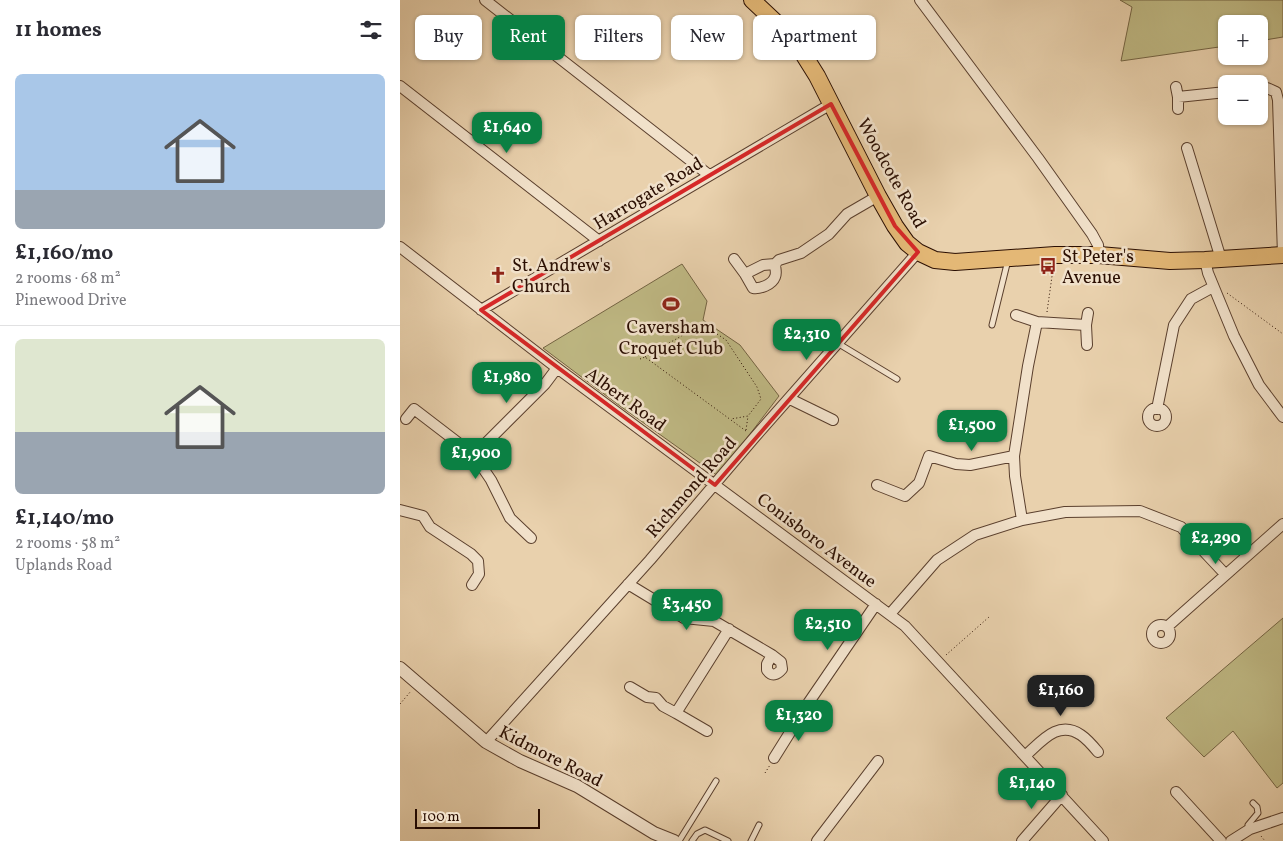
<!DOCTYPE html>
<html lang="en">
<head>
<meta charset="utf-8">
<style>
  :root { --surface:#fff; --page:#f7f7f7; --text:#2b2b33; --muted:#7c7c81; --line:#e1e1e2; --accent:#0b8043 }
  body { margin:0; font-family:Vollkorn,serif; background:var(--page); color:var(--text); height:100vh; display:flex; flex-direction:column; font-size:19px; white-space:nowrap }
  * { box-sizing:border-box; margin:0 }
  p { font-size:16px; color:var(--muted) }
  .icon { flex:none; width:28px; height:28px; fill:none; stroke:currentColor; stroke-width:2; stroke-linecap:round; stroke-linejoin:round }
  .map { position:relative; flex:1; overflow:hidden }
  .side { display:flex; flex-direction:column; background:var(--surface); width:400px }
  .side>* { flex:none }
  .banner { position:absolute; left:15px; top:15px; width:475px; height:45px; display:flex; gap:10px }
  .buttons { position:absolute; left:818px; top:15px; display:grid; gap:10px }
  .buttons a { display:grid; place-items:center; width:50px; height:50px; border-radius:8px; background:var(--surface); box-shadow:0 1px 4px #0004; font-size:25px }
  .scale { position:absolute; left:15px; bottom:12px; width:125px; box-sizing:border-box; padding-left:5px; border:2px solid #2a0e02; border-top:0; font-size:14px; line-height:18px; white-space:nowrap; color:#2a0e02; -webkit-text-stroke:4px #f1e1ca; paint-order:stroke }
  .price { position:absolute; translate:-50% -42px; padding:0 11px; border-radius:10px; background:var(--accent); color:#fff; font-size:16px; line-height:32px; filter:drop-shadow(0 1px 2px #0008) }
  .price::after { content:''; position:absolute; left:50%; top:30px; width:15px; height:11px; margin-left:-8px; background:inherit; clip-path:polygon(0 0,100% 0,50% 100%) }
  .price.active { background:#222; color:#fff }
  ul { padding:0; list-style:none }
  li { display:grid; align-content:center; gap:10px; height:265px; padding:0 15px }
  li+li { border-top:1px solid var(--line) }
  li span { display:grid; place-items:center; height:155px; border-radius:8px; color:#555 }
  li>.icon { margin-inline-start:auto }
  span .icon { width:90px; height:90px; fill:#fffc; stroke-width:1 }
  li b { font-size:21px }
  h2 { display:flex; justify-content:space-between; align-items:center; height:60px; padding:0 15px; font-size:21px }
  .pill { padding:0 18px; border-radius:8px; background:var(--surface); box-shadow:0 1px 4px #0004; font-size:18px; line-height:45px }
  .pill.active { background:var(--accent); color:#fff }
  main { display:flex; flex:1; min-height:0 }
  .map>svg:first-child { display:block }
  .green { fill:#bfb984; stroke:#746443 }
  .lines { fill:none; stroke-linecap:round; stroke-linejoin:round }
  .service-casing { stroke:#5a3f2d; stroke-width:7 }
  .minor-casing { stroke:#5a3f2d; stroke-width:12 }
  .tertiary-casing { stroke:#5a3f2d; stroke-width:14 }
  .primary-casing { stroke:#2a0e02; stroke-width:18 }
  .path { stroke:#2a0e02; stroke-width:1; stroke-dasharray:1 2.5; stroke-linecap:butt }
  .service { stroke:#f1e1ca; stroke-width:5 }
  .minor { stroke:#f1e1ca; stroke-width:10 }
  .tertiary { stroke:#f1e1ca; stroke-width:12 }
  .primary { stroke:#e4b876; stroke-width:16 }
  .marked { fill:none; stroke:#d62828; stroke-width:4; stroke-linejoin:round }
  .labels { text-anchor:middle; stroke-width:5; stroke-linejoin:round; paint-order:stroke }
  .street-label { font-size:18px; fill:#2a0e02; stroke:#f1e1ca }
  .poi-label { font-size:18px; fill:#2a0e02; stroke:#f1e1ca; text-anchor:start }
</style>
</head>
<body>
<main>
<section class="side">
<h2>11 homes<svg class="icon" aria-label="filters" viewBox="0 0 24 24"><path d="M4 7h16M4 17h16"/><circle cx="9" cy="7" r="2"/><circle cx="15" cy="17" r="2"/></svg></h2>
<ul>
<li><span style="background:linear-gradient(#a9c7e8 75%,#9aa5b1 0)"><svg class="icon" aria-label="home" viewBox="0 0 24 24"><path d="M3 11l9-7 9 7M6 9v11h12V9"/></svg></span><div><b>£1,160/mo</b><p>2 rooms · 68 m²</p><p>Pinewood Drive</p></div></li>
<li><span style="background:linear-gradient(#dfe7d0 60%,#9aa5b1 0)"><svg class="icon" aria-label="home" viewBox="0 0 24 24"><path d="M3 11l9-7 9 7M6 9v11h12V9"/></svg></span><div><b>£1,140/mo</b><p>2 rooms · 58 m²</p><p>Uplands Road</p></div></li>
</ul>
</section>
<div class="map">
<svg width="883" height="841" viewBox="0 0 883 841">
  <rect width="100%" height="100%" fill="#e9d1ad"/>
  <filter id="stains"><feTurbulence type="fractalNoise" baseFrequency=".004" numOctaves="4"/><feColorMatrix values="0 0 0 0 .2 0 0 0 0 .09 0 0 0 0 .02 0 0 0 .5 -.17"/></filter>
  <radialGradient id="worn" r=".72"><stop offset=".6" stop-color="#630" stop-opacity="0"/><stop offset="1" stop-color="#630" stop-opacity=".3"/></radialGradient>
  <!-- green -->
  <path class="green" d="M 720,0 L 883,0 L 883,37 L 859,41 L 859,24 L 826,24 L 826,46 L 721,61 L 732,7 Z
    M 282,264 L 307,301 L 303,320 L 340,345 L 379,396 L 318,476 L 220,406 L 143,348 Z
    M 883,618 L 883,783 L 877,788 L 833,731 L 804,757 L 766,718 Z"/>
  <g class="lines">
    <!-- service casing -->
    <g class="service-casing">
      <path id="service" d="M 592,325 L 608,260
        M 439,344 L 497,379
        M 850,829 L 848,825 L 858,813 L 857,807 L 853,803
        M 279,841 L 316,781
        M 292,841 L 297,834 L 305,830 L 328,841
        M 351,841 L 359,825"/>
    </g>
    <!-- minor casing -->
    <g class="minor-casing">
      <path id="minor" d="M 85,0 L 309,175
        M 520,0 L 638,158 L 692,234 L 698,245 L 699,255
        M 0,86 L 199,241
        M 776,87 L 778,97
        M 859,89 L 867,88 L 876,92 L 878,100 L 883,255
        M 778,109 L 778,97 L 826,92
        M 787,148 L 821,259
        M 0,247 L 157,368 L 505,626 L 703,841
        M 334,259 L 345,274
        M 805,260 L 808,273 L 834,336 L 859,385 L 883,417
        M 375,264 L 363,265 L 345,274 L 353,288 C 360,289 372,285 375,277 C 377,273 375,268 375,264 L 379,260 L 401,253 L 429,234 L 447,214 L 478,196
        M 81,310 L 431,104
        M 616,315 L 637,322 L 628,366 L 614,456 L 615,476 L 622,520
        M 637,322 L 686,325
        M 687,345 L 686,325 L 688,313
        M 390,399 L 433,420
        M748 417a9 9 0 1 1 18 0a9 9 0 1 1-18 0Z
        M 757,409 L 774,325 L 791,299 L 813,287
        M 6,419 L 14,409 L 74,455 L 91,480 L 110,518 L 131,538
        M 74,455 L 145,384 L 157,368
        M 477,485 L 505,496 L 519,483 L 529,456 L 556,464 L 570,465 L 614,456
        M 0,510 L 23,516 L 30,527 L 71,554 L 78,561 L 79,574 L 72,585
        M 228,584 L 284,618 L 314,621 L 372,655 L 381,662 L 382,669 C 377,675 372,677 367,670 L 367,664 L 372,655
        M 490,614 L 537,560 L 575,535 L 622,520 L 665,512 L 740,511 L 781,527 L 825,574
        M752 634a9 9 0 1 1 18 0a9 9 0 1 1-18 0Z
        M 767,627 L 883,524
        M 230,687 L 247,697 L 256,698 L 263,706 L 276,713
        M 307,731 L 276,713 L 329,629
        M 86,742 L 250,560 L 354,438 L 518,252
        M 625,756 C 641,742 658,719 681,735 C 687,739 693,746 698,752
        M 374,758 L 409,702 L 476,604
        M 776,792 L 821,841
        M 417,841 L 478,761
        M 622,841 L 662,795
        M 831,841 L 850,829 L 883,818"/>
    </g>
    <!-- tertiary casing -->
    <g class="tertiary-casing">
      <path id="tertiary" d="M 0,668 L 86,742 L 120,761 L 177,786 L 254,833 L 274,841"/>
    </g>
    <!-- primary casing -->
    <g class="primary-casing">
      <path id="primary" d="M 352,0 L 385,31 L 402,52 L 417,76 L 478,196 L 495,226 L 507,243 L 518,252 L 535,260 L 555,262 L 655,255 L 699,255 L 770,261 L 805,260 L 883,255"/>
    </g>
    <!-- path -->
    <path class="path" d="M 827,293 L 883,334
      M 647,312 L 653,269
      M 245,357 L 302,324 L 326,340 L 357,387 L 361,399 L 348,416 L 331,419
      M 240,359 L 245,357 L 346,431
      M 346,430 L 348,416
      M 546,655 L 589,617
      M 0,704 L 11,691
      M 365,773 L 370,765
      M 861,836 L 865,841"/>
    <!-- service -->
    <use href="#service" class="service"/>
    <!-- minor -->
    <use href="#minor" class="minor"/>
    <!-- tertiary -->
    <use href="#tertiary" class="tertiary"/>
    <!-- primary -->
    <use href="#primary" class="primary"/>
  </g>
  <!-- marked area -->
  <path class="marked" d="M 431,104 L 495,226 L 518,252 L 315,485 L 81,310 Z"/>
  <!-- icons -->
  <defs>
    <g id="bus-bare" transform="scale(1.35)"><path d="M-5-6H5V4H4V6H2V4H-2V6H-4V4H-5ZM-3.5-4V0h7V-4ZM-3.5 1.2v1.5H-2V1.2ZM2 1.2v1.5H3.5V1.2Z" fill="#8f2418" stroke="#f1e1ca" stroke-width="2.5" paint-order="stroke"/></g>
    <g id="church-bare" transform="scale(1.35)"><path d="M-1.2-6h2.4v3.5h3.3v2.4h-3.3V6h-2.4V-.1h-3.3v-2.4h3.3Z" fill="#8f2418" stroke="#f1e1ca" stroke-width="2.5" paint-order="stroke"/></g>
    <g id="stadium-bare" transform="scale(1.35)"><path d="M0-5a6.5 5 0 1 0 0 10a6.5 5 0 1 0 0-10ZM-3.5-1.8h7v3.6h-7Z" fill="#8f2418" stroke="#f1e1ca" stroke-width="2.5" paint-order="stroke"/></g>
  </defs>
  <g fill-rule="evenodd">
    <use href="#bus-bare" x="648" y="266"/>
    <use href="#church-bare" x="98" y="275"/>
    <use href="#stadium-bare" x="271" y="304"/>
  </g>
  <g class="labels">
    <!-- street labels -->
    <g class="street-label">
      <text transform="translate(492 173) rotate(61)" y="6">Woodcote Road</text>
      <text transform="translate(248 193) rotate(-31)" y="6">Harrogate Road</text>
      <text transform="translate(226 399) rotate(36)" y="6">Albert Road</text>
      <text transform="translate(291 487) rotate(-49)" y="6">Richmond Road</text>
      <text transform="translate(417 540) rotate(37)" y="6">Conisboro Avenue</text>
      <text transform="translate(151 756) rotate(27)" y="6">Kidmore Road</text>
    </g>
    <!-- poi labels -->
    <g class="poi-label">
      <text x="662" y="262">St Peter's<tspan x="662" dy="21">Avenue</tspan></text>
      <text x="112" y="271">St. Andrew's<tspan x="112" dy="21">Church</tspan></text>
      <text x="271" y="333" text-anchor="middle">Caversham<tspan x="271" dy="21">Croquet Club</tspan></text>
    </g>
  </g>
  <rect width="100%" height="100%" filter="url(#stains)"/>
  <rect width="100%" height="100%" fill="url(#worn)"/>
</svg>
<div class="buttons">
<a>+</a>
<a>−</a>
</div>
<div class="scale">100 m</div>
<b class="price" style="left:107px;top:154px">£1,640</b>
<b class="price" style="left:407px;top:361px">£2,310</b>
<b class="price" style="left:107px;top:404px">£1,980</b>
<b class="price" style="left:572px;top:452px">£1,500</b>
<b class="price" style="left:76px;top:480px">£1,900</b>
<b class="price" style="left:816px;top:565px">£2,290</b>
<b class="price" style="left:287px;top:631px">£3,450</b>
<b class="price" style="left:428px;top:651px">£2,510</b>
<b class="price active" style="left:661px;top:717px">£1,160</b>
<b class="price" style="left:399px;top:742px">£1,320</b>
<b class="price" style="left:632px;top:810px">£1,140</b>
<div class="banner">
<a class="pill">Buy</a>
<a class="pill active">Rent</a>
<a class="pill">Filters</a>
<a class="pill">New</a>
<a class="pill">Apartment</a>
</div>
</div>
</main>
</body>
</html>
